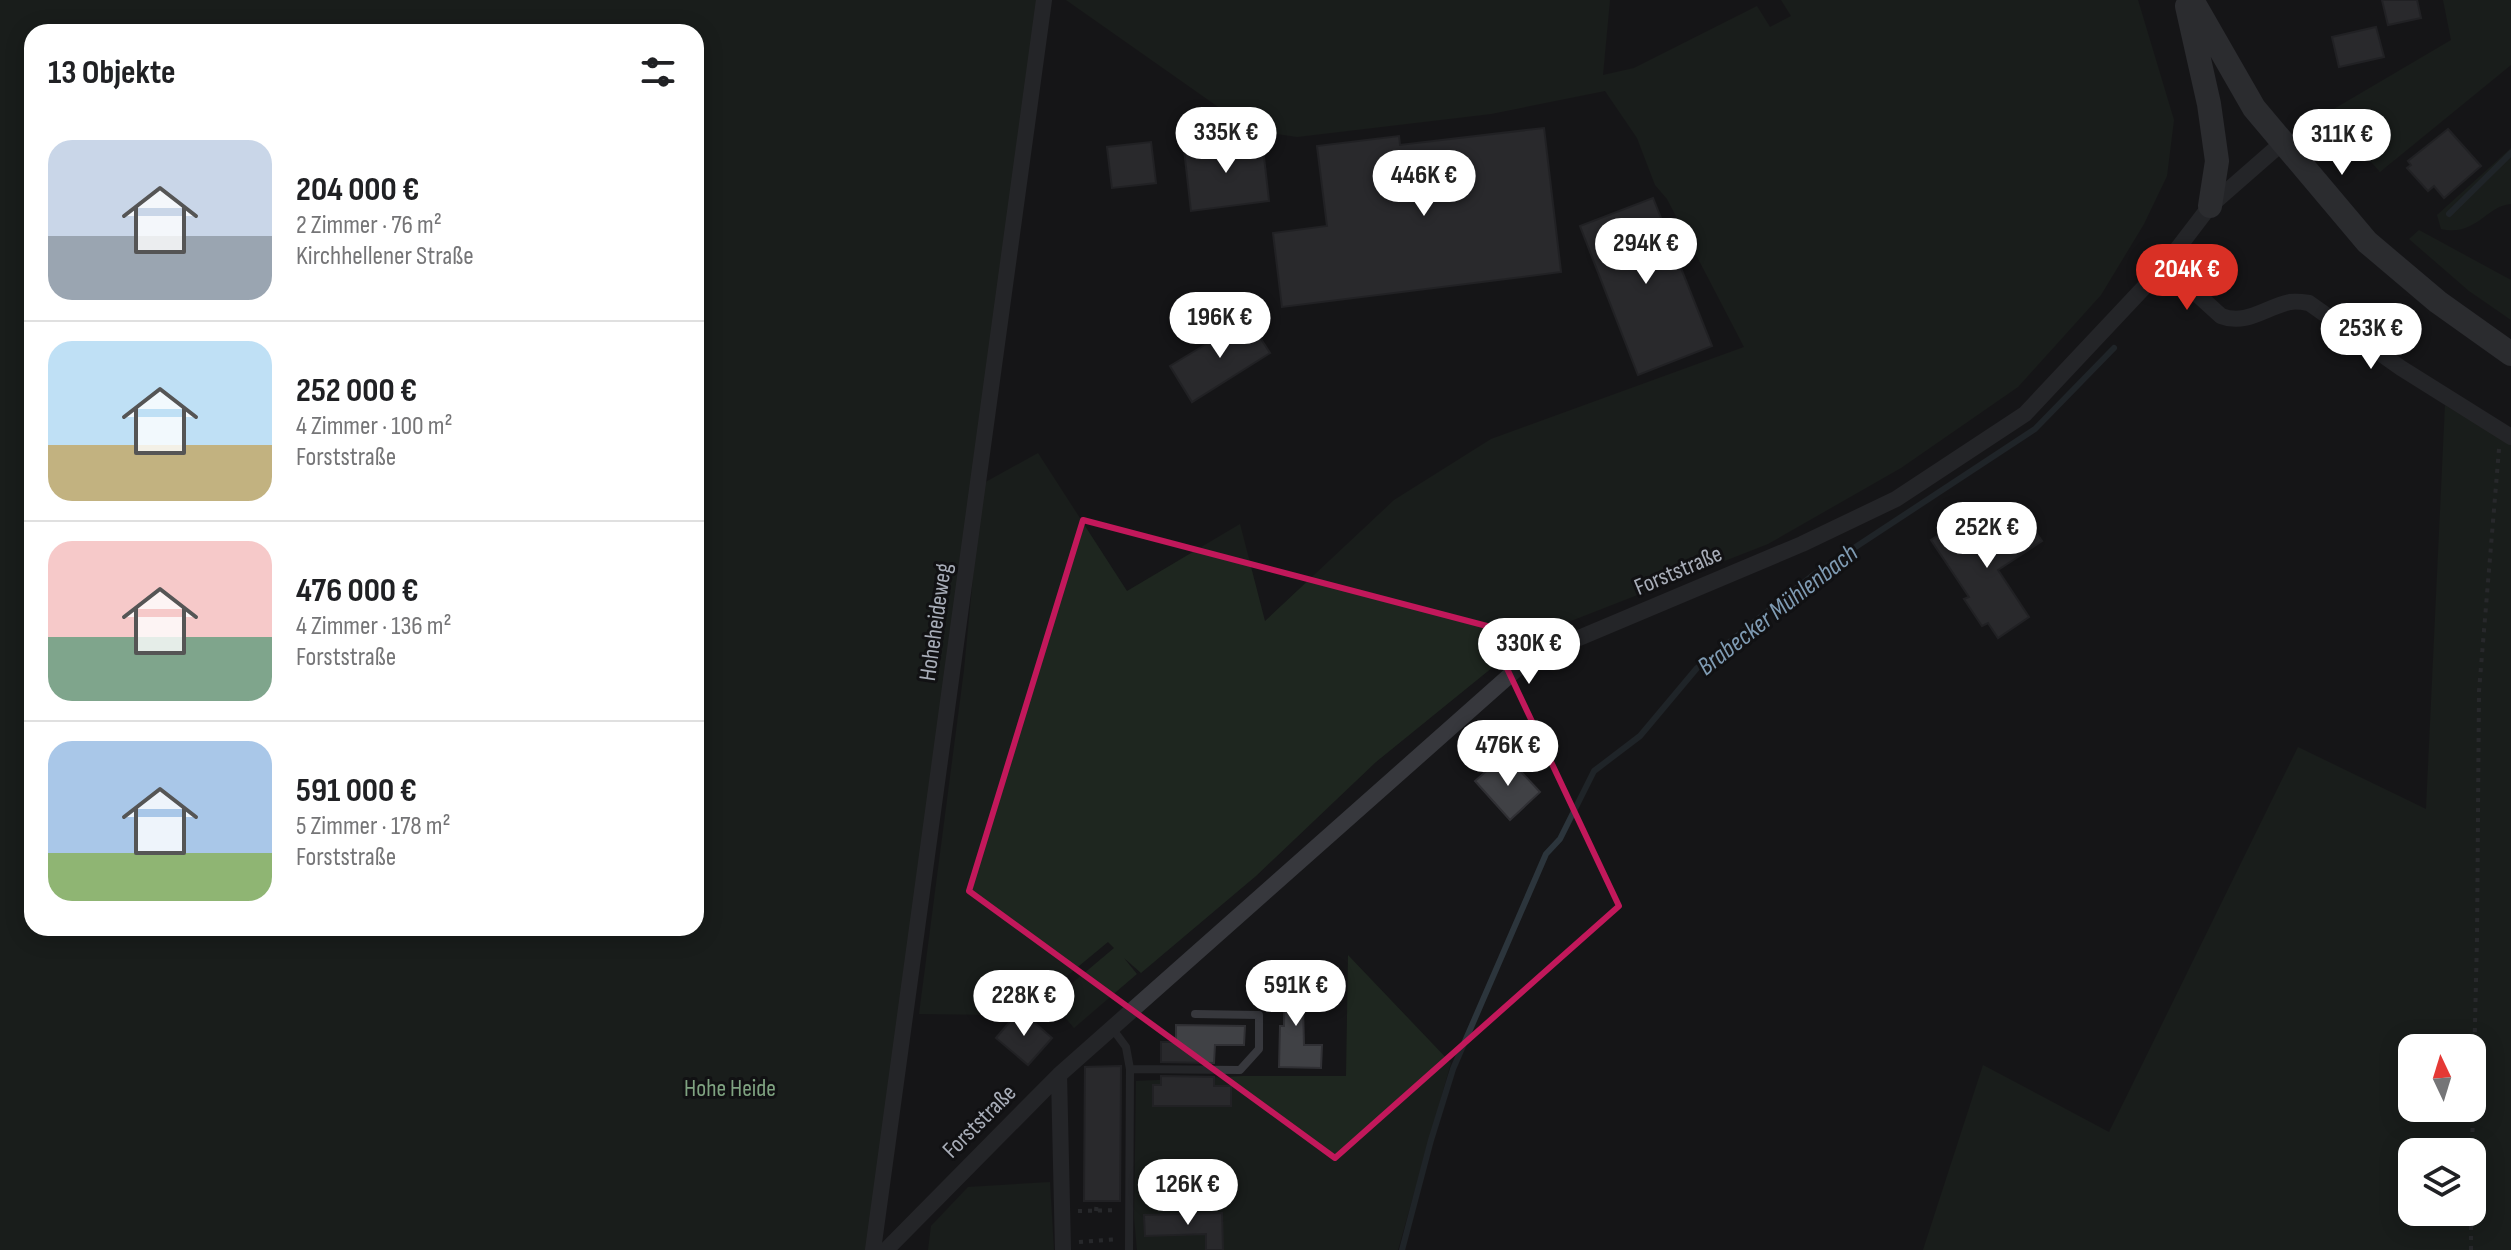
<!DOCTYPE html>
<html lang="de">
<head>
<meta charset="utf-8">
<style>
  :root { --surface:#fff; --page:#f2f2f2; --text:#202124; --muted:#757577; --line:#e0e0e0; --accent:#d93025 }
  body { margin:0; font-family:"Sofia Sans Condensed",sans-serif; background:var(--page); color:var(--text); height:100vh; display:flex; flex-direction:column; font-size:30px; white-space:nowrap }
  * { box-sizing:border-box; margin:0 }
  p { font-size:26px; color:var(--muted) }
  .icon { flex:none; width:44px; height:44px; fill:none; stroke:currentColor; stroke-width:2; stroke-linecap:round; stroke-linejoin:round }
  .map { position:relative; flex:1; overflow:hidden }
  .sheet { position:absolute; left:24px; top:24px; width:680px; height:912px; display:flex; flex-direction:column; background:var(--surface); border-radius:24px; box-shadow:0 4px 20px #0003 }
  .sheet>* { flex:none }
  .needle { width:52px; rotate:356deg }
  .buttons { position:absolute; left:2398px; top:1034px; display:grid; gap:16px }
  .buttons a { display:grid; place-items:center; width:88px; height:88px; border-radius:16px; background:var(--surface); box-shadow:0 4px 20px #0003; font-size:40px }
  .price { position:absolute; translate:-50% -68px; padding:0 18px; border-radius:28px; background:#fff; color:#222; font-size:26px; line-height:52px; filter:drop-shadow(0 2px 4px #0008) }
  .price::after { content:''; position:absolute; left:50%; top:48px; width:24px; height:18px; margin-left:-12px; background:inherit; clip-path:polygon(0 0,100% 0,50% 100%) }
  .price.selected { background:var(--accent); color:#fff }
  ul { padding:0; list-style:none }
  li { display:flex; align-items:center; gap:24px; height:200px; padding:0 24px }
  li+li { border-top:2px solid var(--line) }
  li span { display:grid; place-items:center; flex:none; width:224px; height:160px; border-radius:24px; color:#555 }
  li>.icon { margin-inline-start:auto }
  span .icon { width:96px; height:96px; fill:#fffc; stroke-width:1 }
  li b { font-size:34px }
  h2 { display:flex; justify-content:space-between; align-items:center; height:96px; padding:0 24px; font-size:34px }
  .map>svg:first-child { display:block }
  .green { fill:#1e261f; fill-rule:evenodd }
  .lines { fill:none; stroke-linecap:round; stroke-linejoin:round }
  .stream { stroke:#2c353c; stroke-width:6 }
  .building { fill:#404145; stroke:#303034; stroke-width:2 }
  .path { stroke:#3d3f44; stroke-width:4; stroke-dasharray:4 6; stroke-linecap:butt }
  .lane { stroke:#37383d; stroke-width:8 }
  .street { stroke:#37383d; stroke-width:16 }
  .secondary { stroke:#45474d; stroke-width:24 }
  .marked { fill:none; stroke:#c2185b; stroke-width:6; stroke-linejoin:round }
  .labels { text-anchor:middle; stroke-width:6; stroke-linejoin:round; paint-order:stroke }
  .street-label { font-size:24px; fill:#a8adb8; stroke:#111113 }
  .park-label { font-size:24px; fill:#7fa381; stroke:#111113 }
  .water-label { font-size:26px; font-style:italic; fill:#7f9bb3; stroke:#111113 }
</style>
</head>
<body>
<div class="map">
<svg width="2511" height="1250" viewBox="0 0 2511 1250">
  <rect width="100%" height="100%" fill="#161618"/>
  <!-- green -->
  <path class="green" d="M 0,0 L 1037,0 L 873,1250 L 0,1250 ZM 32,32 L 696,32 L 696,928 L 32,928 Z
    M 1066,0 L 1610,0 L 1603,75 L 1634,68 L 1757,6 L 1770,27 L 1791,16 L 1781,0 L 2138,0 L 2174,120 L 2167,176 L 2144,224 L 2101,295 L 2018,387 L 1901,468 L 1768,544 L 1530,637 L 1376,762 L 1256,876 L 1141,973 L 1124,958 L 1137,974 L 1074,1028 L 1051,1001 L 1114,948 L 1108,942 L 1044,995 L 1023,974 L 1008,991 L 1005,1015 L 919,1014 L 964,670 L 982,484 L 1038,453 L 1127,591 L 1240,524 L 1265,621 L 1394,500 L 1491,439 L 1744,347 L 1667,199 L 1655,185 L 1637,138 L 1605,91 L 1491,114 L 1297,137 L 1251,130 Z
    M 2443,0 L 2511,0 L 2511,65 L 2380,172 L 2327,113 L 2451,40 Z
    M 2511,148 L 2511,204 C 2487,205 2476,237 2441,229 L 2437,215 Z
    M 2419,230 L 2511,280 L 2511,320 L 2469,291 L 2409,239 Z
    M 2445,405 L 2511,444 L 2511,1250 L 1923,1250 L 1983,1065 L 2109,1132 L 2298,747 L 2426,809 ZM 2412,1048 L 2472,1048 L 2472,1108 L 2412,1108 ZM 2412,1152 L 2472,1152 L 2472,1212 L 2412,1212 Z
    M 1348,955 L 1451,1063 L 1398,1250 L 1137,1250 L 1134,1217 L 1136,1081 L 1243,1076 L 1346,1076 Z
    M 1050,1182 L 1054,1250 L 928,1250 L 931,1226 L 968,1187 Z"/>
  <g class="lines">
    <!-- stream -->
    <path class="stream" d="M 2449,214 L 2511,153
      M 1402,1250 L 1431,1140 L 1453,1069 L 1546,854 L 1560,839 L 1594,771 L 1640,736 L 1697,668 L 1813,575 L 2035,429 L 2114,348"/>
  </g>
  <!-- building -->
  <path class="building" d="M 2382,0 L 2417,0 L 2421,18 L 2388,25 Z
    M 2376,27 L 2384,57 L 2339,67 L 2332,37 Z
    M 1544,128 L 1561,272 L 1282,307 L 1273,233 L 1327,226 L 1317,146 L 1399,136 L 1400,145 Z
    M 2448,129 L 2481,166 L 2444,198 L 2434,186 L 2428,191 L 2407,168 L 2411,165 L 2408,161 Z
    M 1262,140 L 1269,201 L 1191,211 L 1184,149 Z
    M 1151,142 L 1156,183 L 1112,188 L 1107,147 Z
    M 1653,198 L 1712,346 L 1638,375 L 1580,226 Z
    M 1248,319 L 1270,353 L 1192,402 L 1170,366 Z
    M 1966,517 L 1986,543 L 2025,517 L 2042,541 L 1998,570 L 2029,617 L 1998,638 L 1988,623 L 1982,626 L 1964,599 L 1969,597 L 1931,540 Z
    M 1498,761 L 1505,769 L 1512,762 L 1540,792 L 1510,820 L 1475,781 Z
    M 1285,969 L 1302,969 L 1304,1045 L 1322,1045 L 1321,1068 L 1279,1067 L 1280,1026 L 1284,1026 Z
    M 1020,1010 L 1052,1038 L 1028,1065 L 996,1038 Z
    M 1176,1025 L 1245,1026 L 1244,1045 L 1215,1045 L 1214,1063 L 1161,1062 L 1161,1042 L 1176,1042 Z
    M 1121,1066 L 1120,1201 L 1084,1201 L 1085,1067 Z
    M 1161,1076 L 1214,1077 L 1214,1086 L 1231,1086 L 1231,1106 L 1153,1106 L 1153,1085 L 1161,1085 Z
    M 1222,1213 L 1223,1250 L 1206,1250 L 1206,1234 L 1145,1236 L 1144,1215 Z"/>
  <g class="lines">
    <!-- path -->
    <path class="path" d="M 2472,1152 L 2477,938 L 2479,691 L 2499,449
      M 1078,1211 L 1117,1210
      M 1096,1211 L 1097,1201
      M 1079,1242 L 1118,1239
      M 2471,1250 L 2471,1212"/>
    <!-- lane -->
    <path class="lane" d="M 1112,1028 L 1126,1047 L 1130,1069 L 1129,1250
      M 1130,1069 L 1240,1070 L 1259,1049 L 1259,1015 L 1195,1014"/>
    <!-- street -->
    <path class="street" d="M 2165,265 L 2221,316 C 2246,326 2266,307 2290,302 C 2296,301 2303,302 2309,303 L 2401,368 L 2511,437
      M 1059,1075 L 1063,1250
      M 873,1250 L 1044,0
      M 886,1250 L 1059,1075 L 1527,660 L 1802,544 L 1896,499 L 2025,414 L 2165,265 L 2210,206 L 2282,143"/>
    <!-- secondary -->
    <path class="secondary" d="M 2192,0 L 2254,108 L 2367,242 L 2438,302 L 2511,354
      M 2187,6 L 2209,104 L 2217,161 L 2210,206"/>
  </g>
  <!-- marked area -->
  <path d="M0 0H2511V1250H0ZM 1083,520 L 1487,626 L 1619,906 L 1335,1158 L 969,891 Z" fill="#161618" fill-opacity=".55" fill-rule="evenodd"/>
  <path class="marked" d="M 1083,520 L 1487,626 L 1619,906 L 1335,1158 L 969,891 Z"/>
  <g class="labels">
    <!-- street labels -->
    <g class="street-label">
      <text transform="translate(1678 570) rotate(-23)" y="8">Forststraße</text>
      <text transform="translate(935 622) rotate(-82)" y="8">Hoheheideweg</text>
      <text transform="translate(979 1121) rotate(-45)" y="8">Forststraße</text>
    </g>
    <!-- park labels -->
    <g class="park-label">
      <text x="730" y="1096">Hohe Heide</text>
    </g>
    <!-- water labels -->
    <g class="water-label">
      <text transform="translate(1777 609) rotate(-38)" y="9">Brabecker Mühlenbach</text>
    </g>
  </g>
</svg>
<div class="buttons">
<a><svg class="needle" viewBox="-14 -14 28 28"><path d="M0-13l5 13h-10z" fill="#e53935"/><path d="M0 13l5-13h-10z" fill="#757577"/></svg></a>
<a><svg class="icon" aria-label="layers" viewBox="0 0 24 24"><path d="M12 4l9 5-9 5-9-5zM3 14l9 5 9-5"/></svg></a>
</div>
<b class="price" style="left:1226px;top:175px">335K €</b>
<b class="price" style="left:2342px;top:177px">311K €</b>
<b class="price" style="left:1424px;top:218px">446K €</b>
<b class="price" style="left:1646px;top:286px">294K €</b>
<b class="price selected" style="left:2187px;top:312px">204K €</b>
<b class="price" style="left:1220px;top:360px">196K €</b>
<b class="price" style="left:2371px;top:371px">253K €</b>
<b class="price" style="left:1987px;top:570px">252K €</b>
<b class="price" style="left:1529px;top:686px">330K €</b>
<b class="price" style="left:1508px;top:788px">476K €</b>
<b class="price" style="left:1296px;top:1028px">591K €</b>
<b class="price" style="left:1024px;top:1038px">228K €</b>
<b class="price" style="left:1188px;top:1227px">126K €</b>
<section class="sheet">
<h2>13 Objekte<svg class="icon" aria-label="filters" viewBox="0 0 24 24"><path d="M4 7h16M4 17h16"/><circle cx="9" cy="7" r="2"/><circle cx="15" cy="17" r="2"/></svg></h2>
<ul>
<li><span style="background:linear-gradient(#c9d6e8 60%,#9aa5b1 0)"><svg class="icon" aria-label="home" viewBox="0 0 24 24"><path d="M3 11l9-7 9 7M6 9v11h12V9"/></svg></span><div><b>204 000 €</b><p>2 Zimmer · 76 m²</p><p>Kirchhellener Straße</p></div></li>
<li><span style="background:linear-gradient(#bfe0f5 65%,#c2b280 0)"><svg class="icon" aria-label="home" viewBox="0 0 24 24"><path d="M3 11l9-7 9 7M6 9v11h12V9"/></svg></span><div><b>252 000 €</b><p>4 Zimmer · 100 m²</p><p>Forststraße</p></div></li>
<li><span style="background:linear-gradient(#f6c9c9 60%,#7fa58c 0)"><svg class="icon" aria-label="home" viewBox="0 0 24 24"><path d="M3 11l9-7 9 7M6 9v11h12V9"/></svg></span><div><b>476 000 €</b><p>4 Zimmer · 136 m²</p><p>Forststraße</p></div></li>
<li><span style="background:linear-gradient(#a9c7e8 70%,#8fb573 0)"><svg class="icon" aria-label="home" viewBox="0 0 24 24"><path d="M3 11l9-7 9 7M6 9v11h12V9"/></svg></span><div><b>591 000 €</b><p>5 Zimmer · 178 m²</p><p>Forststraße</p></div></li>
</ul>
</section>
</div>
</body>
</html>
